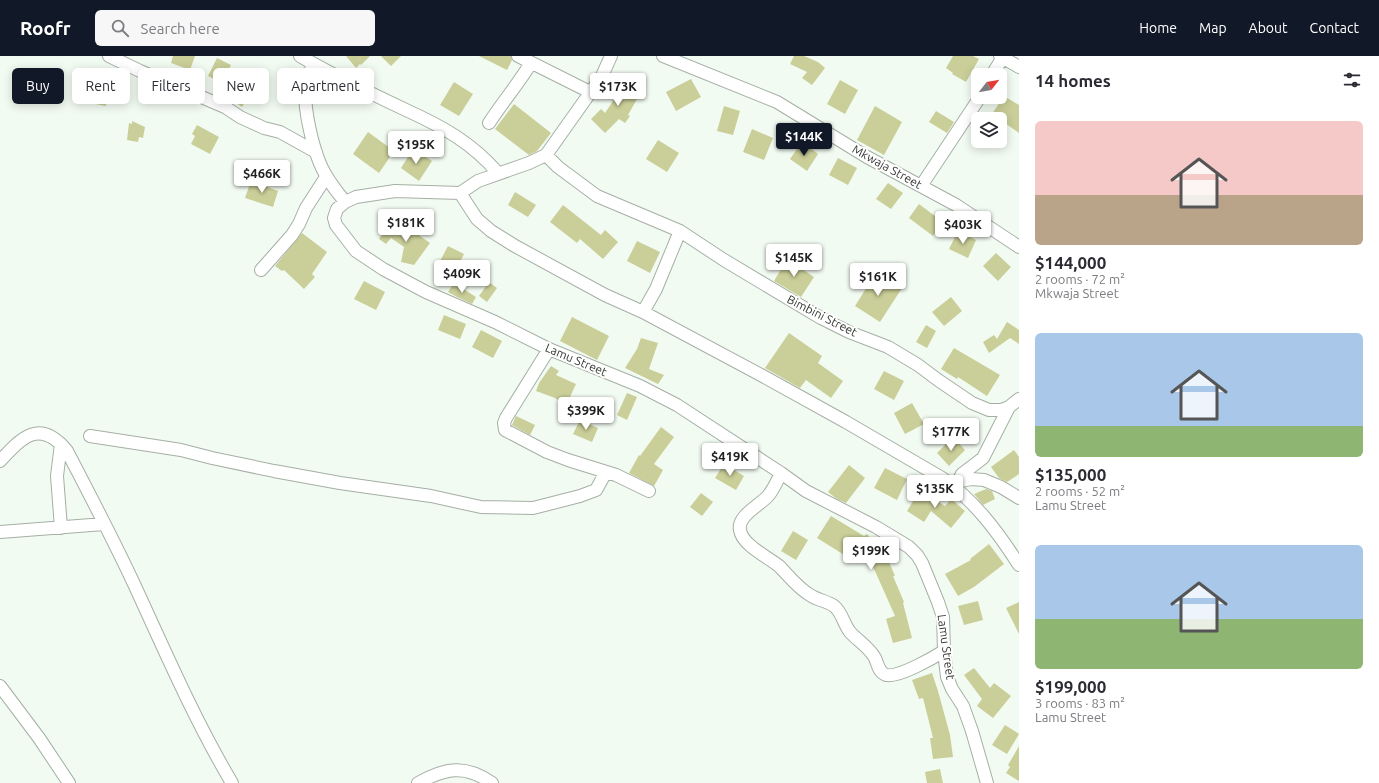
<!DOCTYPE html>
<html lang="en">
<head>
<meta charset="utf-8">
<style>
  :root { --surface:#fff; --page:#f7f7f7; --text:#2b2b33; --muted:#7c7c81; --accent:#111827 }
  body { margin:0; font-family:Ubuntu,sans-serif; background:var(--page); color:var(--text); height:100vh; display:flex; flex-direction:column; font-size:15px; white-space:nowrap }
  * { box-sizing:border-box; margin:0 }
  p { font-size:13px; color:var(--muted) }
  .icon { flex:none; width:22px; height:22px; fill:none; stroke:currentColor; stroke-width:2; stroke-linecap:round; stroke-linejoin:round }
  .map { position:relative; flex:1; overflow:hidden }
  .side { display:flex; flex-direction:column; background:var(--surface); width:360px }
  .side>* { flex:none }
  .banner { position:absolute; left:12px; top:12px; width:380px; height:36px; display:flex; gap:8px }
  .needle { width:26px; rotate:59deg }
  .tools { position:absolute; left:971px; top:12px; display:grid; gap:8px }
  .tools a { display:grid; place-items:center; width:36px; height:36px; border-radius:6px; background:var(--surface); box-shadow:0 2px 10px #0003; font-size:20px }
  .price { position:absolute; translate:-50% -34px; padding:0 9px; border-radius:4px; background:#fff; color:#222; font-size:13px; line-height:26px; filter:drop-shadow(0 1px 2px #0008) }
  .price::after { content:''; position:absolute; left:50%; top:24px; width:12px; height:9px; margin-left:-6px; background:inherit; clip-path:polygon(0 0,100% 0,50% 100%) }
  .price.selected { background:var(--accent); color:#fff }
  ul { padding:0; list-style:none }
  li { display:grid; align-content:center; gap:8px; height:212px; padding:0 16px }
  li span { display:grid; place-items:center; height:124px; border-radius:6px; color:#555 }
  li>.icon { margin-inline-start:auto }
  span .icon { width:72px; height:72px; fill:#fffc; stroke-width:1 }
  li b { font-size:17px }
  h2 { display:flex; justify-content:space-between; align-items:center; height:48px; padding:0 16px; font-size:17px }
  .tag { padding:0 14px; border-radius:6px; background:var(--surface); box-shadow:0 2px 10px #0003; font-size:14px; line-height:36px }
  .tag.selected { background:var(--accent); color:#fff }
  header { display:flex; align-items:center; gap:24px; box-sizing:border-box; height:56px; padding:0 20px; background:var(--accent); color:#fff }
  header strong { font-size:19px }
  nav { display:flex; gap:22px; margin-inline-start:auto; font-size:14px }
  .search { width:280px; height:36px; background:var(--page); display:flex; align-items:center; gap:10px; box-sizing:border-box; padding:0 14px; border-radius:6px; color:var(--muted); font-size:15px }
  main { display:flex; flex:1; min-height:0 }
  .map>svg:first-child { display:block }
  .building { fill:#cace98 }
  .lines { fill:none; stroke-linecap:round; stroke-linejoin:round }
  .minor-casing { stroke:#a6afa5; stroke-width:14 }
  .minor { stroke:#fff; stroke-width:12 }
  .labels { text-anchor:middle; stroke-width:4; stroke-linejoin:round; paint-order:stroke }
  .street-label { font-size:12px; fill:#343834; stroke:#fff }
</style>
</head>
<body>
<header>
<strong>Roofr</strong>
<div class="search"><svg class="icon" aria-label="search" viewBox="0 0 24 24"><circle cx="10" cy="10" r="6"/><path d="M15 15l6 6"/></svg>Search here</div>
<nav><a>Home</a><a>Map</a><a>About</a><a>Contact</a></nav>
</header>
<main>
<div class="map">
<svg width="1019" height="727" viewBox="0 0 1019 727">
  <rect width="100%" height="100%" fill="#f2fbf1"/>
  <!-- building -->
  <path class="building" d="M 173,0 L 195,0 L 190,14 L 171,7 Z
    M 346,0 L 370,0 L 361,9 L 360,8 L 356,12 Z
    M 381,0 L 401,0 L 391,10 Z
    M 479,0 L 511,0 L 512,4 L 507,14 Z
    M 794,0 L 804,0 L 818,6 L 825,12 L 812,29 L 802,22 L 807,16 L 790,8 Z
    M 953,0 L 973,0 L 979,3 L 966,26 L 952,18 L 953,17 L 946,12 Z
    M 217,2 L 231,9 L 222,27 L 208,20 Z
    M 618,23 L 641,36 L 628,59 L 630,60 L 625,67 L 619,63 L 605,77 L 591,63 L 601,53 L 605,57 L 617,39 L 611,36 Z
    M 691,23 L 701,41 L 676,55 L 666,36 Z
    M 840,24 L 858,34 L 845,58 L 827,48 Z
    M 454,26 L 473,38 L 459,60 L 440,49 Z
    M 244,32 L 251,36 L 242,51 L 233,45 L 237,39 L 240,40 Z
    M 86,33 L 103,35 L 102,38 L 107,39 L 106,50 L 84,46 Z
    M 1004,40 L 1019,49 L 1019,77 L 992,58 Z
    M 514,48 L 551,77 L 537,95 L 529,99 L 495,73 Z
    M 724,50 L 740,55 L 733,79 L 717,75 Z
    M 875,50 L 902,66 L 884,99 L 857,84 Z
    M 936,55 L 954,66 L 947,77 L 929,66 Z
    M 132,65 L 145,71 L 143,82 L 139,81 L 138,86 L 127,84 L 129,67 L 132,68 Z
    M 197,69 L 219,81 L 210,98 L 191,88 L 195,80 L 192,78 Z
    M 752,73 L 773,82 L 764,104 L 743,96 Z
    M 368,76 L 394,95 L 379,117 L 353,98 Z
    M 658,84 L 679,97 L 667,116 L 646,103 Z
    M 802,86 L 818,98 L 807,115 L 790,103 Z
    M 413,93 L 432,105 L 419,125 L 401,112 Z
    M 838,102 L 857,112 L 848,129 L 829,119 Z
    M 251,125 L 278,135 L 273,151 L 245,142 Z
    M 888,127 L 903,137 L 891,153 L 876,143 Z
    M 515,136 L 536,149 L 528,161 L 508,149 Z
    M 919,148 L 943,166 L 933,180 L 909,162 Z
    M 563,149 L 601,179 L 605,174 L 618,186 L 603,203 L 580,183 L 577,187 L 550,166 Z
    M 391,165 L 406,176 L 409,172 L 430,187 L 414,209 L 401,206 L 404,191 L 391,182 L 386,188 L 379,183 Z
    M 958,175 L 976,184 L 968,202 L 949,193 Z
    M 302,177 L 327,196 L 312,218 L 315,221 L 304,233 L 284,214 L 282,215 L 275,210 Z
    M 637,185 L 660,196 L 650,217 L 627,205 Z
    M 448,190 L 464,198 L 453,220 L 437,211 Z
    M 996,197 L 1011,211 L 998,225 L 983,210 Z
    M 787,203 L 814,221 L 801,241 L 774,225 Z
    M 877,215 L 902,232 L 880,266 L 855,250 Z
    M 364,225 L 385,236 L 376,254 L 354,243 Z
    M 489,226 L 497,232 L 487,246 L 479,240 Z
    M 454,227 L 476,241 L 472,248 L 457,241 L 448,236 Z
    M 951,241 L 962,255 L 944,270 L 932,256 Z
    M 444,259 L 466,268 L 460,283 L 438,274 Z
    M 572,261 L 609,280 L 597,304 L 560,285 Z
    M 1007,266 L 1019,274 L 1019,288 L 1010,282 L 989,297 L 983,286 L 994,279 L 997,283 Z
    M 926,269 L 936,275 L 927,292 L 916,286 Z
    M 481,274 L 502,285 L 493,302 L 472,291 Z
    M 789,277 L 822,300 L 818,307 L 843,325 L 831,342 L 806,324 L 800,332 L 765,312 Z
    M 641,282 L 658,287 L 649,313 L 664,319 L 658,328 L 625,312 L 637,293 Z
    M 954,292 L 1000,319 L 987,340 L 958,321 L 957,323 L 941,313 Z
    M 551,310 L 559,315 L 556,319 L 576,328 L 570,341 L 573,343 L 569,351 L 555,342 L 536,335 L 539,327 Z
    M 884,315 L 904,325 L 894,344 L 874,333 Z
    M 627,337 L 637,341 L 627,364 L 617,359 Z
    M 912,347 L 924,368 L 905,378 L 894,357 Z
    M 516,360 L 535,369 L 530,379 L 512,369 Z
    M 580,364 L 598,372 L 592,386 L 573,378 Z
    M 661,371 L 674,381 L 654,408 L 663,414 L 654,430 L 629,417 L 639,399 L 640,400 Z
    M 953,381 L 965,394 L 949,410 L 937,397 Z
    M 1014,394 L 1019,401 L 1019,418 L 1007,426 L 999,422 L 991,411 Z
    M 724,408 L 744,420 L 736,434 L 715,422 Z
    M 849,409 L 865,422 L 846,447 L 837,443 L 828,436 Z
    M 885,412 L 907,423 L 897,444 L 874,432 Z
    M 986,433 L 992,435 L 995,443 L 983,449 L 974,438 Z
    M 920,434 L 945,450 L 951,443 L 965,455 L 951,472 L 931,455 L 924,466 L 907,455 Z
    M 701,437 L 713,446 L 702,460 L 690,451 Z
    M 831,460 L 864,480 L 867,478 L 888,506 L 889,506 L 895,520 L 893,520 L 904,546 L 903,547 L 912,582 L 893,587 L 886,563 L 895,560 L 871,506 L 868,508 L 853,489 L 846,500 L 817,482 Z
    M 793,475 L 808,484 L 796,504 L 781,495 Z
    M 989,488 L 1004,508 L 974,531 L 958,540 L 945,518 L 971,504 L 970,503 Z
    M 978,545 L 983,564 L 964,569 L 958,550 Z
    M 1019,546 L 1019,578 L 1006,552 Z
    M 974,612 L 990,632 L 994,627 L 1011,640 L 993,662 L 977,650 L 982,643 L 964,619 Z
    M 932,617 L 938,635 L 950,679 L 953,701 L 933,703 L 930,682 L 933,682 L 923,642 L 919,643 L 912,624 Z
    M 1005,669 L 1019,678 L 1007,698 L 992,689 Z
    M 1019,690 L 1019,725 L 1006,717 L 1010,711 L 1008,709 Z
    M 940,713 L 943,727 L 927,727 L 925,716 Z"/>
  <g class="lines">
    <!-- minor casing -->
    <g class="minor-casing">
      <path id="minor" d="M 109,0 L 140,15 L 225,51 L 240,61 L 264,72 L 280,76 L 316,96
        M 300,0 C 334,20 370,37 406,54 C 443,71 471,86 498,117
        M 518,0 L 590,36
        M 611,0 L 602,20 L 546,99 L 529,107 L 478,125 L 460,137 L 395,135 L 356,141 L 345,146 L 337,153 L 334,162 L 336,169 L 356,195 L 383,213 L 426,236 L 495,266 L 549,293 L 640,330 L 677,349 L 781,417 L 806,435 L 876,471 L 909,491 L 917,499 L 922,507 L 938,546 L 943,561 L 944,595 L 947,621 L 952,633 L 963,650 L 972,675 L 987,727
        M 663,0 L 777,46 L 867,101 L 956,149 L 1019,191
        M 1000,0 L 1019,11
        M 314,8 C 312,12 309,15 308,19 C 299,42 314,101 327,121 C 332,130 339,138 345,146
        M 992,19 L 1003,1
        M 489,67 C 502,47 518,28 531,7
        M 546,99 L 558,111 L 597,140 L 680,175 L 724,204 L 821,262 L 849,276 L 888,291 L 918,309 L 938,324 L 972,347 L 989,354 L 1001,354 L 1009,351 L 1019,343
        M 921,130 L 980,41
        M 460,137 L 477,163 L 491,175 L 515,190 L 605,239 L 643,256 L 761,319 L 846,366 L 942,422 C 974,444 998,476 1019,509
        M 261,214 L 292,179 L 299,168 L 306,152 L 326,121
        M 643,256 L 656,233 L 680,175
        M 549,293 L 506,362 L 504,367 L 505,374 L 547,396 L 568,404 L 616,419 L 649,435
        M 90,380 L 181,394 L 212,402 L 274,415 L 340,427 L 431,440 L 481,451 L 533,452 L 580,440 L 596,434 L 606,416
        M 0,405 C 22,381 40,362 67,395 C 90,439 113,483 134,528 C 165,595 194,663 232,727
        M 781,417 C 777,425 774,433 768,440 C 760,449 737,460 740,474 C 742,489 768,501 779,510 C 789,520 798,532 810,539 C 817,544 827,545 834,550 C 842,556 844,569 850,576 C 858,585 869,591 875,602 C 878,608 878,616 886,619 C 898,622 933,602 944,595
        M 959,424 L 961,425 L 971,423 L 984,424 L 1001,431 L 1019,442
        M 951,428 L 959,424 L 962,418 L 983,402 L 1009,351
        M 61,472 L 57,420 L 61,388
        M 0,476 L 104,468
        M 0,630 L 39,682 L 69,727
        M 418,727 C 445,712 465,708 492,727"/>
    </g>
    <!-- minor -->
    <use href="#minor" class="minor"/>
  </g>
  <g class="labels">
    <!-- street labels -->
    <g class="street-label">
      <text transform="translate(887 111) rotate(29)" y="4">Mkwaja Street</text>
      <text transform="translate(822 260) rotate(27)" y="4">Bimbini Street</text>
      <text transform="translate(576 304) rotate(23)" y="4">Lamu Street</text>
      <text transform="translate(946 591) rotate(82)" y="4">Lamu Street</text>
    </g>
  </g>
</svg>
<div class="tools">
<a><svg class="needle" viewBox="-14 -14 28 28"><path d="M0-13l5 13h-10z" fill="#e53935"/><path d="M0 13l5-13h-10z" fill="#7c7c81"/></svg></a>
<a><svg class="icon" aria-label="layers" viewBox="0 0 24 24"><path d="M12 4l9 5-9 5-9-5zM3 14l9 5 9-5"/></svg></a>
</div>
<b class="price" style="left:618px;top:51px">$173K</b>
<b class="price selected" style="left:804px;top:101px">$144K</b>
<b class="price" style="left:416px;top:109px">$195K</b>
<b class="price" style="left:262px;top:138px">$466K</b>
<b class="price" style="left:406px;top:187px">$181K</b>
<b class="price" style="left:963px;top:189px">$403K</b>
<b class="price" style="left:794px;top:222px">$145K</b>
<b class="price" style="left:462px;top:238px">$409K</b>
<b class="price" style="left:878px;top:241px">$161K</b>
<b class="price" style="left:586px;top:375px">$399K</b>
<b class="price" style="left:951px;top:396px">$177K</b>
<b class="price" style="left:730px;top:421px">$419K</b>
<b class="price" style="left:935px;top:453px">$135K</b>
<b class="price" style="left:871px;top:515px">$199K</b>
<div class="banner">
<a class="tag selected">Buy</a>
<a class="tag">Rent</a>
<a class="tag">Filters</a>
<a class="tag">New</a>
<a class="tag">Apartment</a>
</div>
</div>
<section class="side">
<h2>14 homes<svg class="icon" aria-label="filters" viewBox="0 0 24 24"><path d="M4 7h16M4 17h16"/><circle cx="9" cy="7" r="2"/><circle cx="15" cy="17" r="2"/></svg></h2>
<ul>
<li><span style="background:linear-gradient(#f6c9c9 60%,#b9a48a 0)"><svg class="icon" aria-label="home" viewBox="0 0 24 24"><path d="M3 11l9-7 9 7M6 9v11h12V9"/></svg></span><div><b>$144,000</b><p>2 rooms · 72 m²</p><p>Mkwaja Street</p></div></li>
<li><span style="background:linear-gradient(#a9c7e8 75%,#8fb573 0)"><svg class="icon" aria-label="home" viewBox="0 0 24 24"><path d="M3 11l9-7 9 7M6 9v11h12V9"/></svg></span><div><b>$135,000</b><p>2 rooms · 52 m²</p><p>Lamu Street</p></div></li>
<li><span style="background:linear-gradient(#a9c7e8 60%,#8fb573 0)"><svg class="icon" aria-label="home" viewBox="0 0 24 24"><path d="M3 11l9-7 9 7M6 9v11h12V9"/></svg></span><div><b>$199,000</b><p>3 rooms · 83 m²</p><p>Lamu Street</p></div></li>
</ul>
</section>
</main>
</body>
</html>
